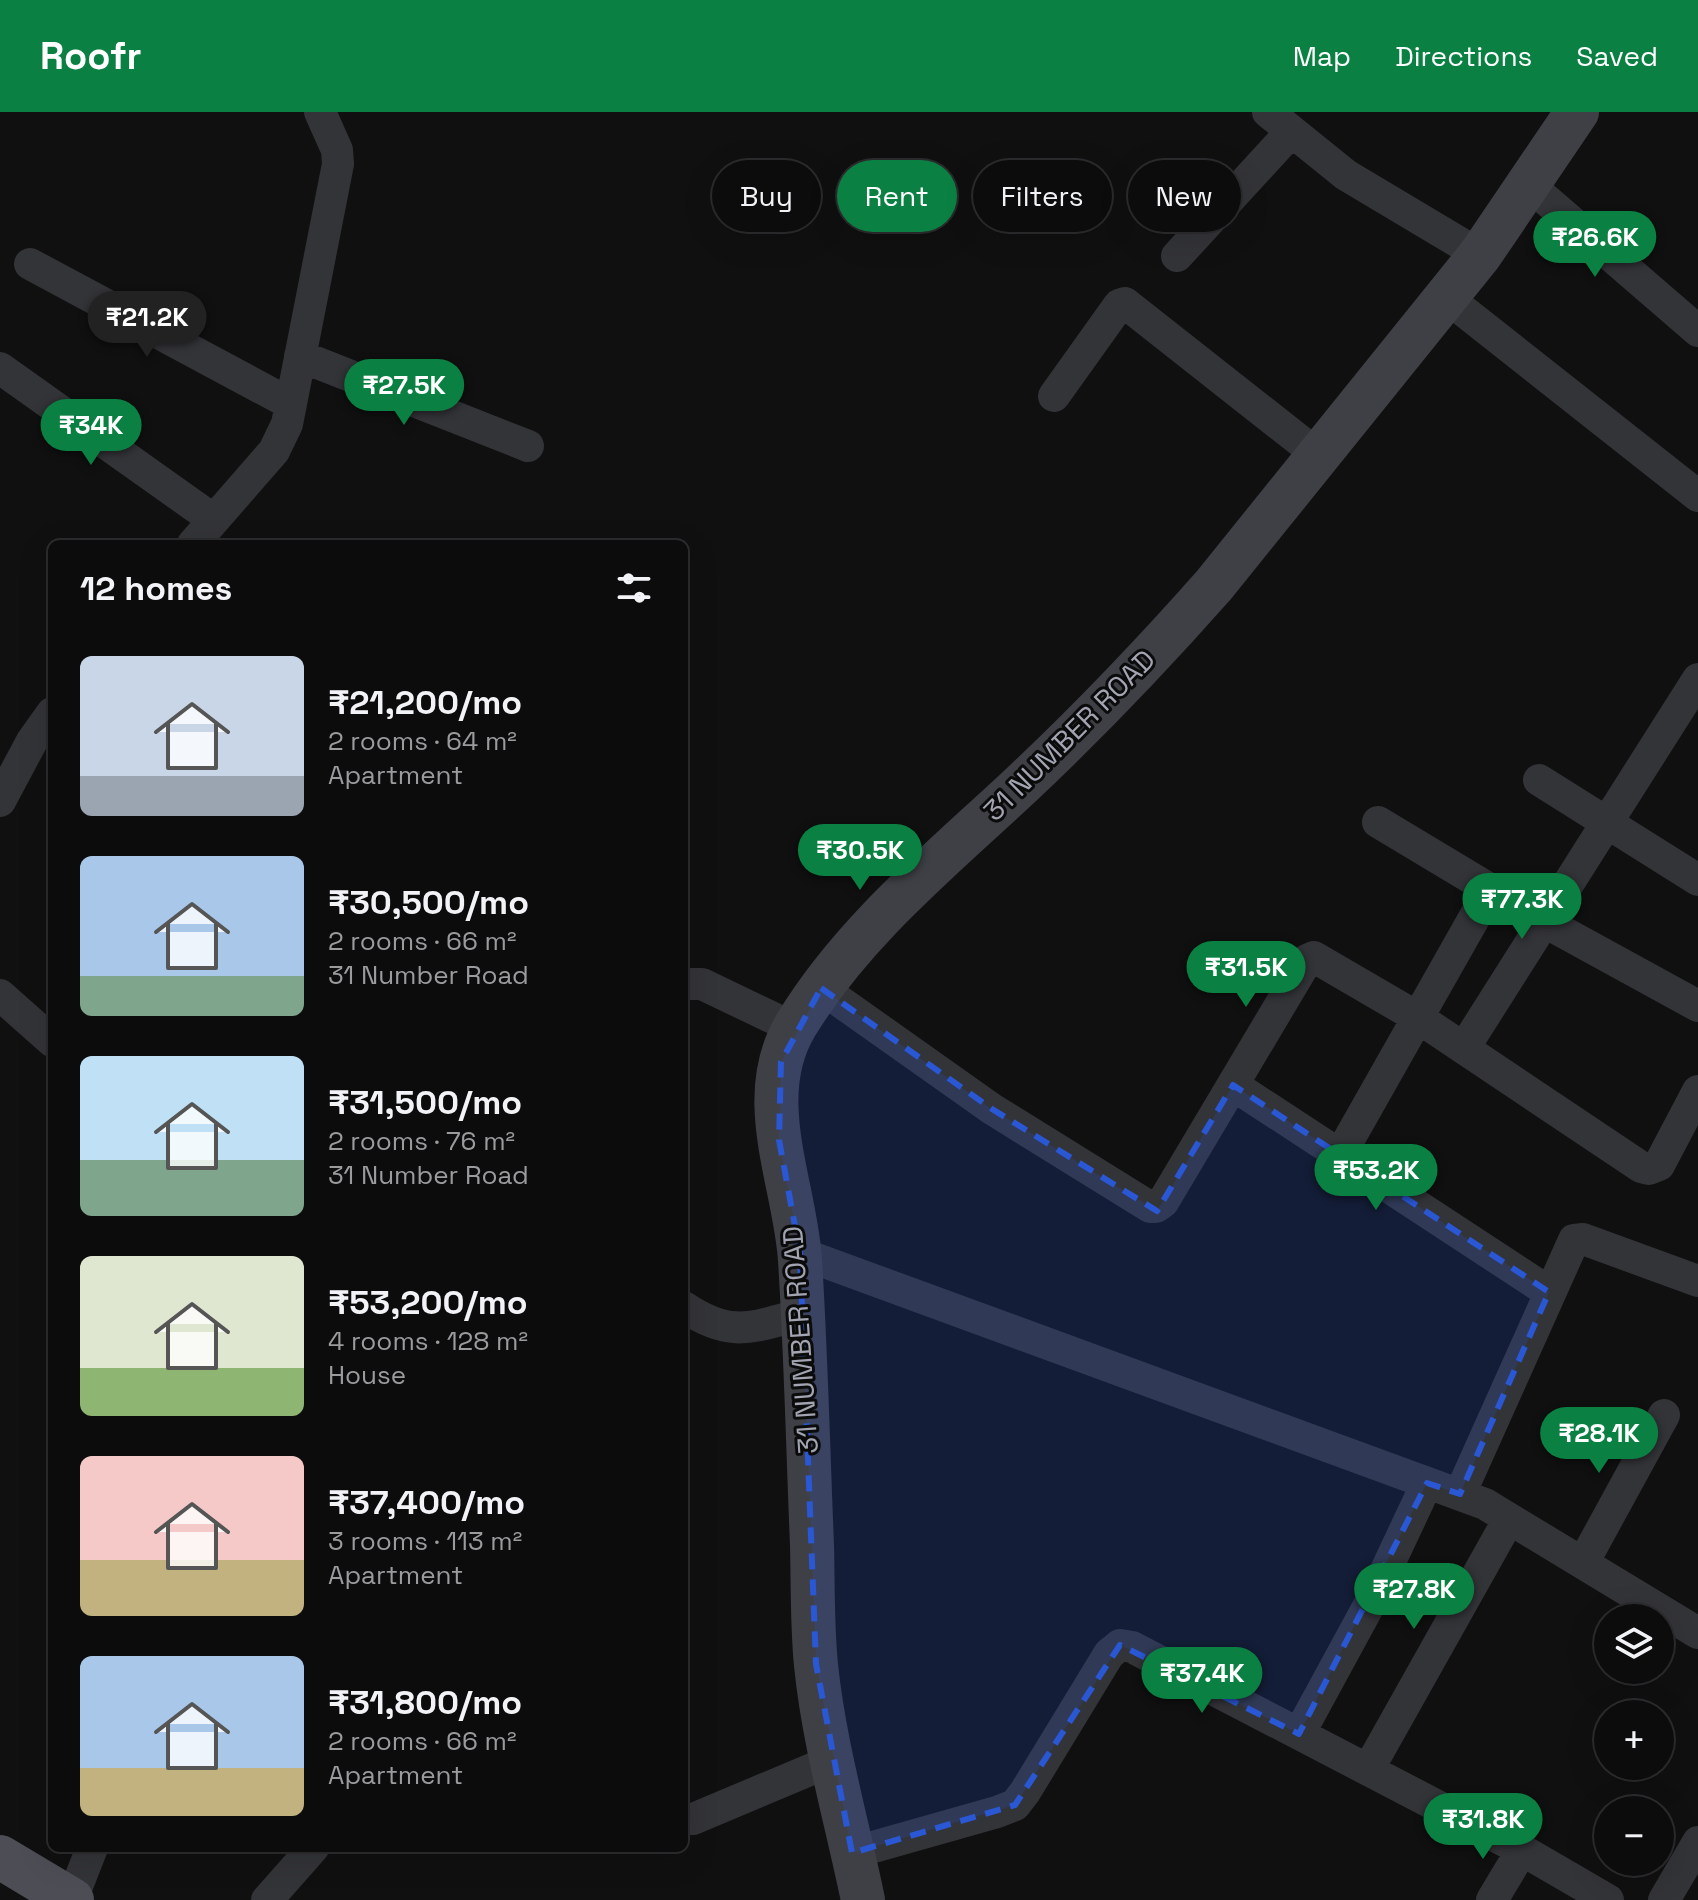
<!DOCTYPE html>
<html lang="en">
<head>
<meta charset="utf-8">
<style>
  :root { --surface:#0c0c0d; --page:#1a1a1b; --text:#f1f3f6; --muted:#9a9b9d; --line:#2c2c2e; --accent:#0b8043 }
  body { margin:0; font-family:"Space Grotesk",sans-serif; background:var(--page); color:var(--text); height:100vh; display:flex; flex-direction:column; font-size:30px; white-space:nowrap }
  * { box-sizing:border-box; margin:0 }
  p { font-size:26px; color:var(--muted) }
  .icon { flex:none; width:44px; height:44px; fill:none; stroke:currentColor; stroke-width:2; stroke-linecap:round; stroke-linejoin:round }
  .map { position:relative; flex:1; overflow:hidden }
  .sheet { position:absolute; left:48px; top:428px; width:640px; height:1312px; display:flex; flex-direction:column; background:var(--surface); border-radius:12px; box-shadow:0 8px 32px #0002,0 0 0 2px var(--line) }
  .sheet>* { flex:none }
  .guide { position:absolute; left:712px; top:48px; width:760px; height:72px; display:flex; gap:16px }
  .fabs { position:absolute; left:1594px; top:1492px; display:grid; gap:16px }
  .fabs a { display:grid; place-items:center; width:80px; height:80px; border-radius:50%; background:var(--surface); box-shadow:0 8px 32px #0002,0 0 0 2px var(--line); font-size:40px }
  .price { position:absolute; translate:-50% -68px; padding:0 18px; border-radius:28px; background:var(--accent); color:#fff; font-size:26px; line-height:52px; filter:drop-shadow(0 2px 4px #0008) }
  .price::after { content:''; position:absolute; left:50%; top:48px; width:24px; height:18px; margin-left:-12px; background:inherit; clip-path:polygon(0 0,100% 0,50% 100%) }
  .price.current { background:#222; color:#fff }
  ul { padding:0; list-style:none }
  li { display:flex; align-items:center; gap:24px; height:200px; padding:0 32px }
  li span { display:grid; place-items:center; flex:none; width:224px; height:160px; border-radius:12px; color:#555 }
  li>.icon { margin-inline-start:auto }
  span .icon { width:96px; height:96px; fill:#fffc; stroke-width:1 }
  li b { font-size:34px }
  h2 { display:flex; justify-content:space-between; align-items:center; height:96px; padding:0 32px; font-size:34px }
  .tag { padding:0 28px; border-radius:36px; background:var(--surface); box-shadow:0 8px 32px #0002,0 0 0 2px var(--line); font-size:28px; line-height:72px }
  .tag.current { background:var(--accent); color:#fff }
  header { display:flex; align-items:center; gap:48px; box-sizing:border-box; height:112px; padding:0 40px; background:var(--accent); color:#fff }
  header strong { font-size:38px }
  nav { display:flex; gap:44px; margin-inline-start:auto; font-size:28px }
  .map>svg:first-child { display:block }
  .lines { fill:none; stroke-linecap:round; stroke-linejoin:round }
  .minor { stroke:#333438; stroke-width:32 }
  .secondary { stroke:#3f4046; stroke-width:44 }
  .primary { stroke:#4d4e55; stroke-width:44 }
  .marked { fill:#2a57d4; fill-opacity:0.2; stroke:#2a57d4; stroke-width:6; stroke-dasharray:16 10; stroke-linejoin:round }
  .labels { text-anchor:middle; stroke-width:6; stroke-linejoin:round; paint-order:stroke }
  .street-label { font-size:28px; fill:#a2a5b1; stroke:#0b0b0c }
</style>
</head>
<body>
<header>
<strong>Roofr</strong>
<nav><a>Map</a><a>Directions</a><a>Saved</a></nav>
</header>
<div class="map">
<svg width="1698" height="1788" viewBox="0 0 1698 1788">
  <rect width="100%" height="100%" fill="#101011"/>
  <g class="lines">
    <!-- minor -->
    <path class="minor" d="M 1268,0 L 1346,63 L 1480,143
      M 1528,72 L 1698,219
      M 1177,144 L 1291,20
      M 30,152 L 291,292
      M 1446,185 L 1698,384
      M 300,244 L 528,334
      M 0,256 L 214,408
      M 1054,284 L 1119,193 L 1125,191 L 1318,343
      M 193,432 L 274,339 L 287,312 L 338,52 L 337,38 L 320,0
      M 1539,668 L 1698,768
      M 0,689 L 32,629 L 52,601
      M 1378,710 L 1543,809 L 1698,894
      M 684,872 L 702,872 L 794,916
      M 821,876 L 992,997 L 1150,1095 L 1156,1095 L 1163,1090 L 1307,848 L 1314,845 L 1417,905 L 1641,1055 L 1649,1057 L 1659,1053 L 1698,979
      M 0,883 L 52,929
      M 1464,936 L 1698,567
      M 1233,973 L 1549,1180
      M 1340,1043 L 1490,778
      M 800,1141 L 1485,1392 L 1698,1521
      M 684,1195 C 732,1227 752,1215 803,1202
      M 1460,1382 L 1574,1128 L 1583,1127 L 1698,1169
      M 1583,1451 L 1664,1303
      M 1299,1622 L 1373,1486 L 1427,1371
      M 1368,1658 L 1509,1407
      M 684,1707 L 693,1707 L 831,1649
      M 852,1741 L 997,1700 L 1015,1693 L 1025,1680 L 1109,1542 L 1120,1533 L 1132,1535 L 1522,1738 L 1608,1788
      M 72,1787 L 92,1736
      M 267,1788 L 313,1736
      M 1492,1788 L 1522,1738
      M 1664,1788 L 1698,1730"/>
    <!-- secondary -->
    <path class="secondary" d="M 863,1788 C 847,1710 824,1632 816,1553 C 812,1513 813,1472 812,1433 C 808,1338 806,1243 800,1148 C 795,1071 752,986 796,913 C 853,819 942,747 1021,673 C 1088,610 1153,542 1214,473 L 1480,143 L 1577,0"/>
    <!-- primary -->
    <path class="primary" d="M 0,1745 L 72,1788"/>
  </g>
  <!-- marked area -->
  <path class="marked" d="M 821,876 L 992,997 L 1157,1099 L 1233,973 L 1549,1180 L 1460,1382 L 1427,1371 L 1299,1622 L 1120,1533 L 1015,1693 L 852,1741 L 816,1552 L 800,1141 L 779,1028 L 781,950 Z"/>
  <g class="labels">
    <!-- street labels -->
    <g class="street-label">
      <text transform="translate(1069 623) rotate(-45)" y="10">31 NUMBER ROAD</text>
      <text transform="translate(800 1228) rotate(-94)" y="10">31 NUMBER ROAD</text>
    </g>
  </g>
</svg>
<div class="fabs">
<a><svg class="icon" aria-label="layers" viewBox="0 0 24 24"><path d="M12 4l9 5-9 5-9-5zM3 14l9 5 9-5"/></svg></a>
<a>+</a>
<a>−</a>
</div>
<b class="price" style="left:1595px;top:167px">₹26.6K</b>
<b class="price current" style="left:147px;top:247px">₹21.2K</b>
<b class="price" style="left:404px;top:315px">₹27.5K</b>
<b class="price" style="left:91px;top:355px">₹34K</b>
<b class="price" style="left:860px;top:780px">₹30.5K</b>
<b class="price" style="left:1522px;top:829px">₹77.3K</b>
<b class="price" style="left:1246px;top:897px">₹31.5K</b>
<b class="price" style="left:1376px;top:1100px">₹53.2K</b>
<b class="price" style="left:1599px;top:1363px">₹28.1K</b>
<b class="price" style="left:1414px;top:1519px">₹27.8K</b>
<b class="price" style="left:1202px;top:1603px">₹37.4K</b>
<b class="price" style="left:1483px;top:1749px">₹31.8K</b>
<div class="guide">
<a class="tag">Buy</a>
<a class="tag current">Rent</a>
<a class="tag">Filters</a>
<a class="tag">New</a>
</div>
<section class="sheet">
<h2>12 homes<svg class="icon" aria-label="filters" viewBox="0 0 24 24"><path d="M4 7h16M4 17h16"/><circle cx="9" cy="7" r="2"/><circle cx="15" cy="17" r="2"/></svg></h2>
<ul>
<li><span style="background:linear-gradient(#c9d6e8 75%,#9aa5b1 0)"><svg class="icon" aria-label="home" viewBox="0 0 24 24"><path d="M3 11l9-7 9 7M6 9v11h12V9"/></svg></span><div><b>₹21,200/mo</b><p>2 rooms · 64 m²</p><p>Apartment</p></div></li>
<li><span style="background:linear-gradient(#a9c7e8 75%,#7fa58c 0)"><svg class="icon" aria-label="home" viewBox="0 0 24 24"><path d="M3 11l9-7 9 7M6 9v11h12V9"/></svg></span><div><b>₹30,500/mo</b><p>2 rooms · 66 m²</p><p>31 Number Road</p></div></li>
<li><span style="background:linear-gradient(#bfe0f5 65%,#7fa58c 0)"><svg class="icon" aria-label="home" viewBox="0 0 24 24"><path d="M3 11l9-7 9 7M6 9v11h12V9"/></svg></span><div><b>₹31,500/mo</b><p>2 rooms · 76 m²</p><p>31 Number Road</p></div></li>
<li><span style="background:linear-gradient(#dfe7d0 70%,#8fb573 0)"><svg class="icon" aria-label="home" viewBox="0 0 24 24"><path d="M3 11l9-7 9 7M6 9v11h12V9"/></svg></span><div><b>₹53,200/mo</b><p>4 rooms · 128 m²</p><p>House</p></div></li>
<li><span style="background:linear-gradient(#f6c9c9 65%,#c2b280 0)"><svg class="icon" aria-label="home" viewBox="0 0 24 24"><path d="M3 11l9-7 9 7M6 9v11h12V9"/></svg></span><div><b>₹37,400/mo</b><p>3 rooms · 113 m²</p><p>Apartment</p></div></li>
<li><span style="background:linear-gradient(#a9c7e8 70%,#c2b280 0)"><svg class="icon" aria-label="home" viewBox="0 0 24 24"><path d="M3 11l9-7 9 7M6 9v11h12V9"/></svg></span><div><b>₹31,800/mo</b><p>2 rooms · 66 m²</p><p>Apartment</p></div></li>
</ul>
</section>
</div>
</body>
</html>
